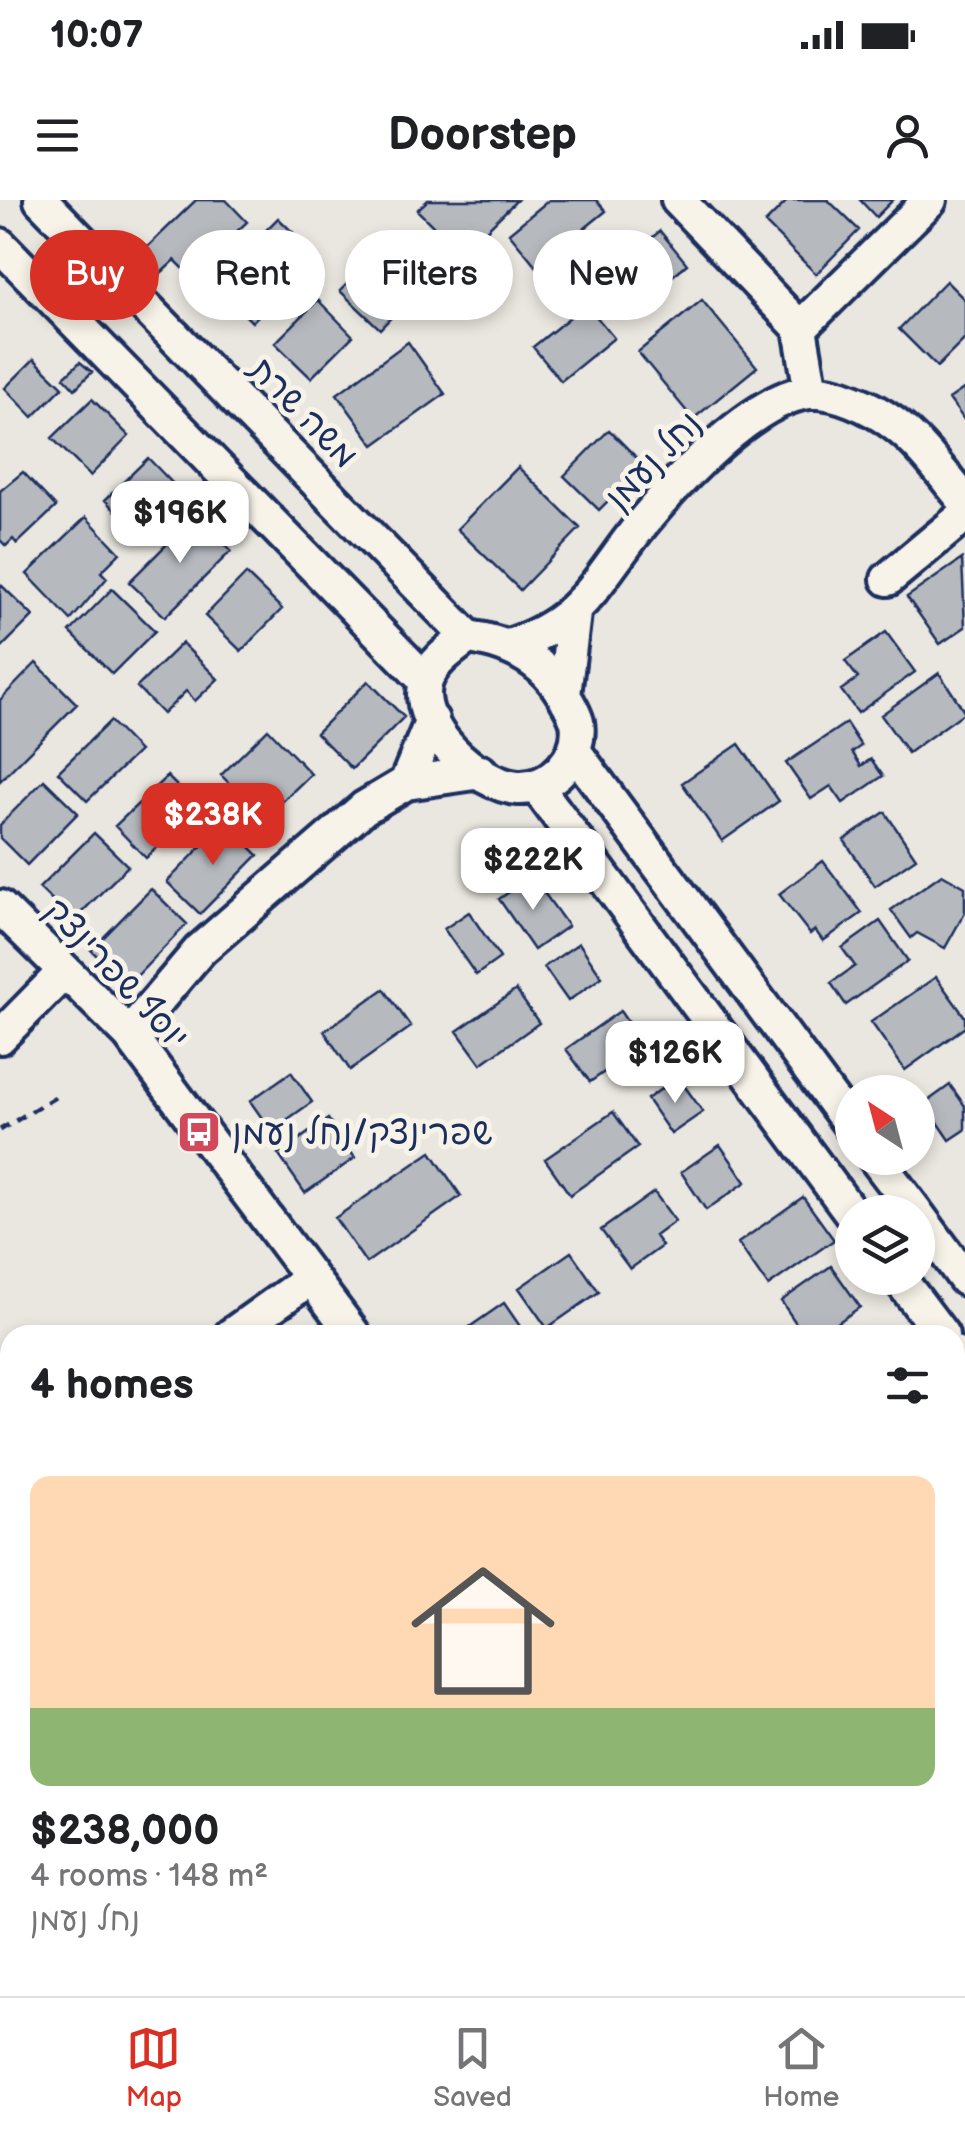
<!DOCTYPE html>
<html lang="en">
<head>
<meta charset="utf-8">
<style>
  :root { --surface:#fff; --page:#f2f2f2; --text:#202124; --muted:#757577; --line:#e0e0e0; --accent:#d93025 }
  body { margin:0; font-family:"Balsamiq Sans","Playpen Sans Hebrew",sans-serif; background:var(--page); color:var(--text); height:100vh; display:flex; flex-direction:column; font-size:38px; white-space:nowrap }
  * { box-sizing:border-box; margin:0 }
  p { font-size:32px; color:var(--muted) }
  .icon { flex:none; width:55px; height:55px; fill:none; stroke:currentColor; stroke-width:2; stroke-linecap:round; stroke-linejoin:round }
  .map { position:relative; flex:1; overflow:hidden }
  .panel { position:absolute; left:0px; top:1125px; width:965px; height:672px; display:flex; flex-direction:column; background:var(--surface); border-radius:30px 30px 0 0; box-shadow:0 5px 15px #0003 }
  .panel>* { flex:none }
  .top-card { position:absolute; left:30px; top:30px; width:905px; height:90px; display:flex; gap:20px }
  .needle { width:65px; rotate:324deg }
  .tools { position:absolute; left:835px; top:875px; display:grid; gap:20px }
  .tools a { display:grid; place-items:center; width:100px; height:100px; border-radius:50%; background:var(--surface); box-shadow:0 5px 15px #0003; font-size:50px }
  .price { position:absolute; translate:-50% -85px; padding:0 22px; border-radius:20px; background:#fff; color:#222; font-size:32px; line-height:65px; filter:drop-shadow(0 2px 5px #0008) }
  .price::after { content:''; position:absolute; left:50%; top:60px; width:30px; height:22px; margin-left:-15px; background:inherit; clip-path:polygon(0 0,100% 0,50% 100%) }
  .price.current { background:var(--accent); color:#fff }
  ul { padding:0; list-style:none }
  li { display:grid; align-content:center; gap:20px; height:530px; padding:0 30px }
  li span { display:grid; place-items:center; height:310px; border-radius:20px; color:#555 }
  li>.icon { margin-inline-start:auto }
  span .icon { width:180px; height:180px; fill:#fffc; stroke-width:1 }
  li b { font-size:42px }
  h2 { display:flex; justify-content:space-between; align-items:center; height:120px; padding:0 30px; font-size:42px }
  .tag { padding:0 35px; border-radius:45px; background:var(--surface); box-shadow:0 5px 15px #0003; font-size:35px; line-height:90px }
  .tag.current { background:var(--accent); color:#fff }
  .status { display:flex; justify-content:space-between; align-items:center; height:70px; padding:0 50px; background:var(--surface); direction:ltr }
  .status svg { height:28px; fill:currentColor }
  header { display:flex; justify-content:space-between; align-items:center; height:130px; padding:0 30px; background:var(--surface); font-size:45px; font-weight:600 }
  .menu { display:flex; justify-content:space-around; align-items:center; height:140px; border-top:2px solid var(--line); background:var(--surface); font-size:28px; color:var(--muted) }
  .menu a { display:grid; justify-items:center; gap:5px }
  .menu .current { color:var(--accent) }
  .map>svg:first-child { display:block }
  .building { fill:#b6babf; stroke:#1b2f5e; stroke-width:2.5 }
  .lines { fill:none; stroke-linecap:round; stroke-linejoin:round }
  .minor-casing { stroke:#1b2f5e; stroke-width:40 }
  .path { stroke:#1b2f5e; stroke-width:5; stroke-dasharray:10 8; stroke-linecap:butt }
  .minor { stroke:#f7f3e8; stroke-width:32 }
  .labels { text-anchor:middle; stroke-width:10; stroke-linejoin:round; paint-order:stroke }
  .street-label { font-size:35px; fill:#1b2f5e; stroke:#f7f3e8 }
  .poi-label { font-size:35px; fill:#1b2f5e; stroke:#f7f3e8; text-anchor:start }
</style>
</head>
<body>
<div class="status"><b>10:07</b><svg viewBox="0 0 49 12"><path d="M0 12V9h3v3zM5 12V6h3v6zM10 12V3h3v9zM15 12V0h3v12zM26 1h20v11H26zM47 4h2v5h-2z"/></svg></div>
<header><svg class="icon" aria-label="menu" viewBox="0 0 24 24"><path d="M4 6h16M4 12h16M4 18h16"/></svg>Doorstep<svg class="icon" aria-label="person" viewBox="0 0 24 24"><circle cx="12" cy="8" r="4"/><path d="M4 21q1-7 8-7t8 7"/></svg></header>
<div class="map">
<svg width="965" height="1796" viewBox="0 0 965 1796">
  <rect width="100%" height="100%" fill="#eae7e0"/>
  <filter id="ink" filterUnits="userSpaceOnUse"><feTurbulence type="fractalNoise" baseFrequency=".01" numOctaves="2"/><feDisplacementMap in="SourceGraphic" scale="20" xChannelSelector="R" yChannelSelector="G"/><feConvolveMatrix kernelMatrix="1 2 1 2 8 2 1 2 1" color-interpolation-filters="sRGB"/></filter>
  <g filter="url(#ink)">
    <!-- building -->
    <path class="building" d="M 196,0 L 226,0 L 247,22 L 190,75 L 175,60 L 160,74 L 140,54 Z
      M 428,0 L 517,0 L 454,62 L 430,39 L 438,31 L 417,10 Z
      M 549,0 L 596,0 L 606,11 L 537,67 L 509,33 Z
      M 788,0 L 828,0 L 859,30 L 816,74 L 765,23 Z
      M 860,0 L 893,0 L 876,17 Z
      M 278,18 L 317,56 L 252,122 L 213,84 Z
      M 660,31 L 687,64 L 623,117 L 596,84 Z
      M 384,46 L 405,66 L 414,56 L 433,74 L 380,129 L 340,91 Z
      M 946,81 L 965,100 L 965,139 L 937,167 L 899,129 Z
      M 318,100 L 353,136 L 311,178 L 275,143 Z
      M 702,100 L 757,167 L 693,219 L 638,152 Z
      M 586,104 L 614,138 L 561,181 L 533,147 Z
      M 408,142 L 445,194 L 374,245 L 337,194 Z
      M 34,159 L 63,187 L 33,217 L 5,188 Z
      M 80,162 L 92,172 L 75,189 L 64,177 Z
      M 965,188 L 965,221 L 949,199 Z
      M 92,199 L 129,236 L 90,276 L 52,238 Z
      M 609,230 L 644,265 L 599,310 L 564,276 Z
      M 148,258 L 177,288 L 161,304 L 165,308 L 138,334 L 105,300 Z
      M 518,267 L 580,328 L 520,390 L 457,329 Z
      M 23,272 L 56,307 L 17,344 L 13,339 L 6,346 L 0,340 L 0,291 Z
      M 195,316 L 231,351 L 165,417 L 129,382 Z
      M 86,317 L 120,353 L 101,372 L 107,378 L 71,420 L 27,374 Z
      M 962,359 L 965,427 L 940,444 L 907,397 Z
      M 246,374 L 282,409 L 241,451 L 205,416 Z
      M 0,384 L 33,416 L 0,449 Z
      M 112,389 L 155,431 L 112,474 L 70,432 Z
      M 886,432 L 915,472 L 858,513 L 841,490 L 858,478 L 845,461 Z
      M 182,443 L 218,479 L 195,501 L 186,491 L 163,514 L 137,487 Z
      M 36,463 L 77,504 L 0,581 L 0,500 Z
      M 939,473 L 965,512 L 908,553 L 881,515 Z
      M 368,481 L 404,517 L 352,569 L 316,533 Z
      M 110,521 L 139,551 L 87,601 L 58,572 Z
      M 846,523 L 861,546 L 852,552 L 861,566 L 871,559 L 883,576 L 843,603 L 831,586 L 811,599 L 786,563 Z
      M 268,529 L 311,574 L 264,619 L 221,575 Z
      M 739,544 L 779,601 L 722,641 L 682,583 Z
      M 167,576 L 185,594 L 183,604 L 192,614 L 146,658 L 115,626 Z
      M 44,580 L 78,613 L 27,665 L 0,638 L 0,625 Z
      M 885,612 L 916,658 L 875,686 L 844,640 Z
      M 225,622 L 258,655 L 200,714 L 167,682 Z
      M 94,633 L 128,666 L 73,721 L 39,688 Z
      M 823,661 L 862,713 L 823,741 L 815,730 L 810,734 L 779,694 Z
      M 942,674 L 965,687 L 965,712 L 945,748 L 917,733 L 911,738 L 891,710 Z
      M 532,676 L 568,726 L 534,750 L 499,699 Z
      M 151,689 L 187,724 L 127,786 L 91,750 Z
      M 469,712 L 500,758 L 476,775 L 444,729 Z
      M 880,721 L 908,761 L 846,805 L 831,783 L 855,766 L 842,748 Z
      M 579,743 L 602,777 L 568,801 L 544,767 Z
      M 936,777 L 965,817 L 965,827 L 905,870 L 871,822 Z
      M 384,789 L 411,827 L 350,870 L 324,831 Z
      M 516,790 L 539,823 L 481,864 L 457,831 Z
      M 620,811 L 643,845 L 590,882 L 566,849 Z
      M 291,872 L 312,902 L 271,931 L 250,901 Z
      M 678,877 L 703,912 L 671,934 L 647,899 Z
      M 950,885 L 965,906 L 965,930 L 950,940 L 925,903 Z
      M 613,912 L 638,947 L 570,995 L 545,959 Z
      M 328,919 L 355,958 L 305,993 L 278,954 Z
      M 720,945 L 746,982 L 706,1010 L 681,972 Z
      M 431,952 L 461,996 L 366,1063 L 335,1018 Z
      M 654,992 L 675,1021 L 655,1036 L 662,1046 L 630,1069 L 601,1030 Z
      M 803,997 L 834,1040 L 768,1086 L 738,1043 Z
      M 571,1052 L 599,1092 L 547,1128 L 519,1088 Z
      M 831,1066 L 860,1107 L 820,1135 L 804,1135 L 781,1101 Z
      M 504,1103 L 526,1135 L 458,1135 Z
      M 965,1319 L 965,1367 L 955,1353 L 955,1326 Z
      M 965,1413 L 965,1471 L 955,1478 L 955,1421 Z
      M 965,1622 L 965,1684 L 964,1684 L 955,1671 L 955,1629 Z
      M 626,1788 L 689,1788 L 677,1796 L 632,1796 Z
      M 749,1788 L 785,1788 L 791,1796 L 737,1796 Z"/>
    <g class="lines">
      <!-- minor casing -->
      <g class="minor-casing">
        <path id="minor" d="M 41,0 L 468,437
          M 678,0 L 800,128 L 811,192
          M 0,45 L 426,481
          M 800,128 L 930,0
          M 888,379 L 965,315
          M 468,437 C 504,442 538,456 559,488 C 565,497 574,511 577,522 C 583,556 551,590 518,588 C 477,585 412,526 426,481 C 433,461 453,448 468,437 Z
          M 508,446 C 583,423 597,378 644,321 C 678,280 754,198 809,192 C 836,190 871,207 893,223 C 921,243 943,275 965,301
          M 564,495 L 574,413
          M 575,552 L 852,927
          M 406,583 L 432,520
          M 537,587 L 852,1014
          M 0,707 L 129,834 L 354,1135
          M 129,834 L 200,750 L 364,608 L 406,583 L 481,572
          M 0,837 L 64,772
          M 875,958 L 916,1012
          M 918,1015 L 965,1079
          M 899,1078 L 942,1135
          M 231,1135 L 311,1078
          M 955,1153 L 965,1166
          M 838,1788 L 844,1796"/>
      </g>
      <!-- path -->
      <path class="path" d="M 0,930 L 57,896"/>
      <!-- minor -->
      <use href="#minor" class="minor"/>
    </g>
  </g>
  <!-- icons -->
  <defs>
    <g id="bus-square" transform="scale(2.25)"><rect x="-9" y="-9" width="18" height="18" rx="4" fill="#d1495b" stroke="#f7f3e8"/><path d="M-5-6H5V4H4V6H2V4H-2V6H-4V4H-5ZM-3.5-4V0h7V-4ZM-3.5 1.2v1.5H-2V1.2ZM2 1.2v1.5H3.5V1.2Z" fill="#fff"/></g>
  </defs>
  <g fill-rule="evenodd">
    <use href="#bus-square" x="199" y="932"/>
  </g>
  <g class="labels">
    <!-- street labels -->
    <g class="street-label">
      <text transform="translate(304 212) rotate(46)" y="12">משה שרת</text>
      <text transform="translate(653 260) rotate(-46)" y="12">נחל נעמן</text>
      <text transform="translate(117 773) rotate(47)" y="12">יוסף שפרינצק</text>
    </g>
    <!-- poi labels -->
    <g class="poi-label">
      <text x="232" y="944">שפרינצק/נחל נעמן</text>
    </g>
  </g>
</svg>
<div class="tools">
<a><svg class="needle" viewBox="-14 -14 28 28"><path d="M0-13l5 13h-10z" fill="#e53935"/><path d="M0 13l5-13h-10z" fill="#757577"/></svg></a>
<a><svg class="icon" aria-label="layers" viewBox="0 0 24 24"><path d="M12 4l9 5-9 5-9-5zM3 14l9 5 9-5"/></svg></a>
</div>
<b class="price" style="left:180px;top:366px">$196K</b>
<b class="price current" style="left:213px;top:668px">$238K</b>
<b class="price" style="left:533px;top:713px">$222K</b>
<b class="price" style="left:675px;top:906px">$126K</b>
<div class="top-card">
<a class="tag current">Buy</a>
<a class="tag">Rent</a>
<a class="tag">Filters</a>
<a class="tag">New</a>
</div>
<section class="panel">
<h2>4 homes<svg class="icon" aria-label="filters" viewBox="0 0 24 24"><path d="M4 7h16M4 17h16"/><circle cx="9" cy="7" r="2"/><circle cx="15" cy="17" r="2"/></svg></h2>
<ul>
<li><span style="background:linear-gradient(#ffd9b3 75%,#8fb573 0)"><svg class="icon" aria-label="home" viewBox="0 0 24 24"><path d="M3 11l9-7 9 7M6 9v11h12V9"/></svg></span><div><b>$238,000</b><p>4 rooms · 148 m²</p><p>נחל נעמן</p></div></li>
</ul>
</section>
</div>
<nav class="menu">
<a class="current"><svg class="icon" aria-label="map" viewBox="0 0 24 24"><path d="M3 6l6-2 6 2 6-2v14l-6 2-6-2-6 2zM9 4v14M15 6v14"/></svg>Map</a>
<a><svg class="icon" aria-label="saved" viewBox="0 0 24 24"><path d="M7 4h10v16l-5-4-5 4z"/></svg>Saved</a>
<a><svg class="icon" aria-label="home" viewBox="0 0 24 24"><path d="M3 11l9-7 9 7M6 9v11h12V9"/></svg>Home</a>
</nav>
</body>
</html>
